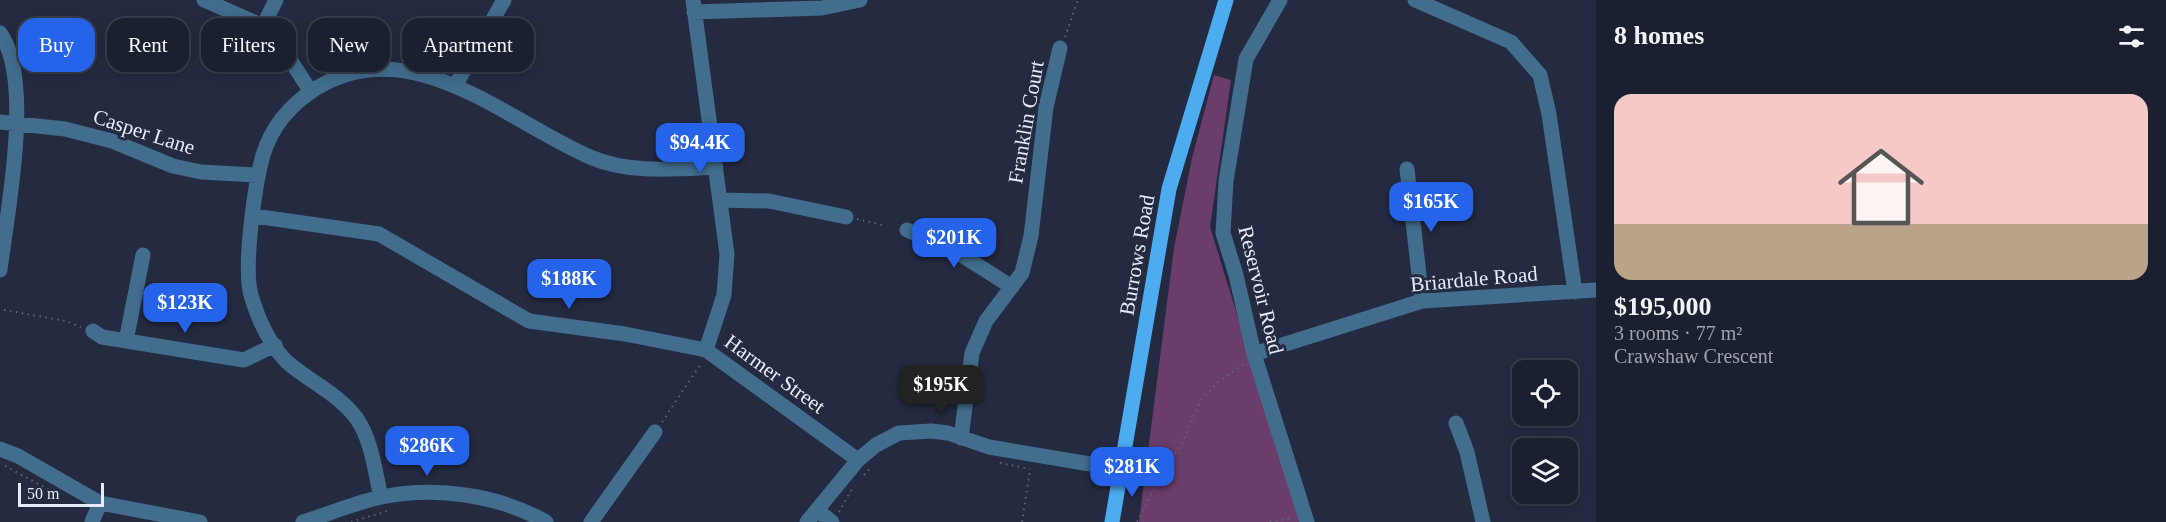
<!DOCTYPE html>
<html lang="en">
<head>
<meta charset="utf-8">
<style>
  :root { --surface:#1b2031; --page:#242839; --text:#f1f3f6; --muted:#a0a3ab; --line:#393e4d; --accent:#2563eb }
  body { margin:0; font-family:"Times New Roman",serif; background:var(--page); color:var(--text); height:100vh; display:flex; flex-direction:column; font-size:22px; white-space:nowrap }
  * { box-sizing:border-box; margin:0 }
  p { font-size:20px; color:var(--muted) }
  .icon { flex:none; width:33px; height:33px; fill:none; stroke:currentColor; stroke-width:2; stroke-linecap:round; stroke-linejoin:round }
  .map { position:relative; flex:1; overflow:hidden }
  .drawer { display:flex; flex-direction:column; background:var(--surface); width:570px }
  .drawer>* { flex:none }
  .guide { position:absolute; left:18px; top:18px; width:570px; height:54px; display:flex; gap:12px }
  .controls { position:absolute; left:1512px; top:360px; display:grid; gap:12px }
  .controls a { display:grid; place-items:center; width:66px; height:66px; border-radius:12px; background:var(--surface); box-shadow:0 3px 15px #0003,0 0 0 2px var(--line); font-size:30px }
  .scale { position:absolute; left:18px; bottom:15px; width:86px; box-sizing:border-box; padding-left:6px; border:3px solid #e5ebfa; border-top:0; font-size:16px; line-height:21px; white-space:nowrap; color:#e5ebfa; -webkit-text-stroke:4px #242b41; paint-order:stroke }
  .price { position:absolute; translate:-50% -51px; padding:0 14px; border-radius:12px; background:var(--accent); color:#fff; font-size:20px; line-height:39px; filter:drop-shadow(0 2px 3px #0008) }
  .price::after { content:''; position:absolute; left:50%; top:36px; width:18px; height:14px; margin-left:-9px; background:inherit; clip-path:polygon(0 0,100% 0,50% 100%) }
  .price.current { background:#222; color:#fff }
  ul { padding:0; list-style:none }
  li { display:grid; align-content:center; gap:12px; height:318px; padding:0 18px }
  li+li { border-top:2px solid var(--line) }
  li span { display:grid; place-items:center; height:186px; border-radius:18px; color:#555 }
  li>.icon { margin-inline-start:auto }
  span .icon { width:108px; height:108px; fill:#fffc; stroke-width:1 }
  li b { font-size:26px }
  h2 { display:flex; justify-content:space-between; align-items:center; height:72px; padding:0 18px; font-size:26px }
  .pill { padding:0 21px; border-radius:18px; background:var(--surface); box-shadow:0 3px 15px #0003,0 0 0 2px var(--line); font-size:21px; line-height:54px }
  .pill.current { background:var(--accent); color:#fff }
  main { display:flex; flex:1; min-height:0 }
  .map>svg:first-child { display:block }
  .green { fill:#6a3d6a }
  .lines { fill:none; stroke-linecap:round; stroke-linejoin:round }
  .path { stroke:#5e6579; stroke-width:2; stroke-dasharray:1.5 4.5; stroke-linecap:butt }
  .minor { stroke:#426d8d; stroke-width:15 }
  .major { stroke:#4cacef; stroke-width:15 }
  .labels { text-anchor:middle; stroke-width:6; stroke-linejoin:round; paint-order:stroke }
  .street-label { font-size:21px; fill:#e5ebfa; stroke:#242b41 }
</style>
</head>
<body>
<main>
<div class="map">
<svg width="1596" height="522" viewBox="0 0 1596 522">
  <rect width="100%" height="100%" fill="#242b41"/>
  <!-- green -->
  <path class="green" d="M 1214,75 L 1231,80 L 1210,227 L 1301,522 L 1139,522 L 1174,248 L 1192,158 Z"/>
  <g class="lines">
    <!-- path -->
    <path class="path" d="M 1065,37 L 1078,0
      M 857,219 L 882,225
      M 4,310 L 66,321 L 81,327
      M 662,422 L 702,362
      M 1000,463 L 1030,469
      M 5,466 L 53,492
      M 864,475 L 872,466
      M 839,512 L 852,489
      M 351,522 L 391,510
      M 1022,522 L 1030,470
      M 1137,522 L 1158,481 L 1182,443 L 1201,400 L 1217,383 L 1245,363
      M 1270,522 L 1291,518"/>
    <!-- minor -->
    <path class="minor" d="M 204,0 L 263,26 L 280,44 L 311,92
      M 693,0 L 727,254 L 724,295 L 706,350
      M 1280,0 L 1246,59 L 1226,181 L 1223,233 L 1236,275 L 1254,354 L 1307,522
      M 1415,0 L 1511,42 L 1540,75 L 1549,114 L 1575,292
      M 694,12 L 822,8 L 860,0
      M 263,26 L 276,0
      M 0,33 C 34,80 7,213 0,270
      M 455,86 L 504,0
      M 0,122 L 65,129 L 112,141 L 173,166 L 201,172 L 258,175
      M 1407,169 L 1422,301
      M 720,200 L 769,201 L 846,217
      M 254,216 L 379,234 L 529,321 L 625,334 L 706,350 L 858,460
      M 907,230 L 955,251 L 1012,287
      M 93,331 L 102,337 L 244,360 L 275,345
      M 126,341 L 143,255
      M 1254,354 L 1422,301 L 1596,290
      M 1456,423 L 1467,452 L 1483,522
      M 961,438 L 972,353 L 986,321 L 1022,273 L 1031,236 L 1046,107 L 1060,48
      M 0,449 L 18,456 L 100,503 L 200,522
      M 381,497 C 375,472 372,441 357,419 C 339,394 310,382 287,362 C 269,344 258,319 251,295 C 243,267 255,184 263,155 C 272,126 290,105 315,89 C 410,29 505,120 590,157 C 629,174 675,169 716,167
      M 817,510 L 832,522
      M 92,522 L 100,503
      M 303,522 C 329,514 356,502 382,497 C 436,486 499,495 546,522
      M 591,522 L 655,432
      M 807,522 L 858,460 L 876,445 L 899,433 L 931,431 L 948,433 L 989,447 L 1120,469"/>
    <!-- major -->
    <path class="major" d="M 1112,522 L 1169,189 L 1226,0"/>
  </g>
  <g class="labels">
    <!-- street labels -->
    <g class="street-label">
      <text transform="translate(1026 122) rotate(-80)" y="7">Franklin Court</text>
      <text transform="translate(144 132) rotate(18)" y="7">Casper Lane</text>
      <text transform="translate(1137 255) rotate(-80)" y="7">Burrows Road</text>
      <text transform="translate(1474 279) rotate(-5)" y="7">Briardale Road</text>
      <text transform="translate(1261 290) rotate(76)" y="7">Reservoir Road</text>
      <text transform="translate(775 374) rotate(36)" y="7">Harmer Street</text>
    </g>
  </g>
</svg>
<div class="controls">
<a><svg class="icon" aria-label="locate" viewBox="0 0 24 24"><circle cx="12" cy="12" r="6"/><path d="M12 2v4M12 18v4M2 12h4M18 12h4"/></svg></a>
<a><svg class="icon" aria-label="layers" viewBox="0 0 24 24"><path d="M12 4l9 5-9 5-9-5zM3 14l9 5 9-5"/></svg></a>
</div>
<div class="scale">50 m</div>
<b class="price" style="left:700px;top:174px">$94.4K</b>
<b class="price" style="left:1431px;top:233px">$165K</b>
<b class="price" style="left:954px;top:269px">$201K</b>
<b class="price" style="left:569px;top:310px">$188K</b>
<b class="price" style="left:185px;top:334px">$123K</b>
<b class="price current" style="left:941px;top:416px">$195K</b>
<b class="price" style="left:427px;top:477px">$286K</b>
<b class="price" style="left:1132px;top:498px">$281K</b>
<div class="guide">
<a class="pill current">Buy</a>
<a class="pill">Rent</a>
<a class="pill">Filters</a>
<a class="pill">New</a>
<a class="pill">Apartment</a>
</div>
</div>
<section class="drawer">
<h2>8 homes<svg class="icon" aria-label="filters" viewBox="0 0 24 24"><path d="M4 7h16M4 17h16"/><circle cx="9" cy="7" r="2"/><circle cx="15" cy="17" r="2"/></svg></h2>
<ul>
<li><span style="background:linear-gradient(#f6c9c9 70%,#b9a48a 0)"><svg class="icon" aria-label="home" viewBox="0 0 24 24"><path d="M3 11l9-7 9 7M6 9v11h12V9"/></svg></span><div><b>$195,000</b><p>3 rooms · 77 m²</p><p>Crawshaw Crescent</p></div></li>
</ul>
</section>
</main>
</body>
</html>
